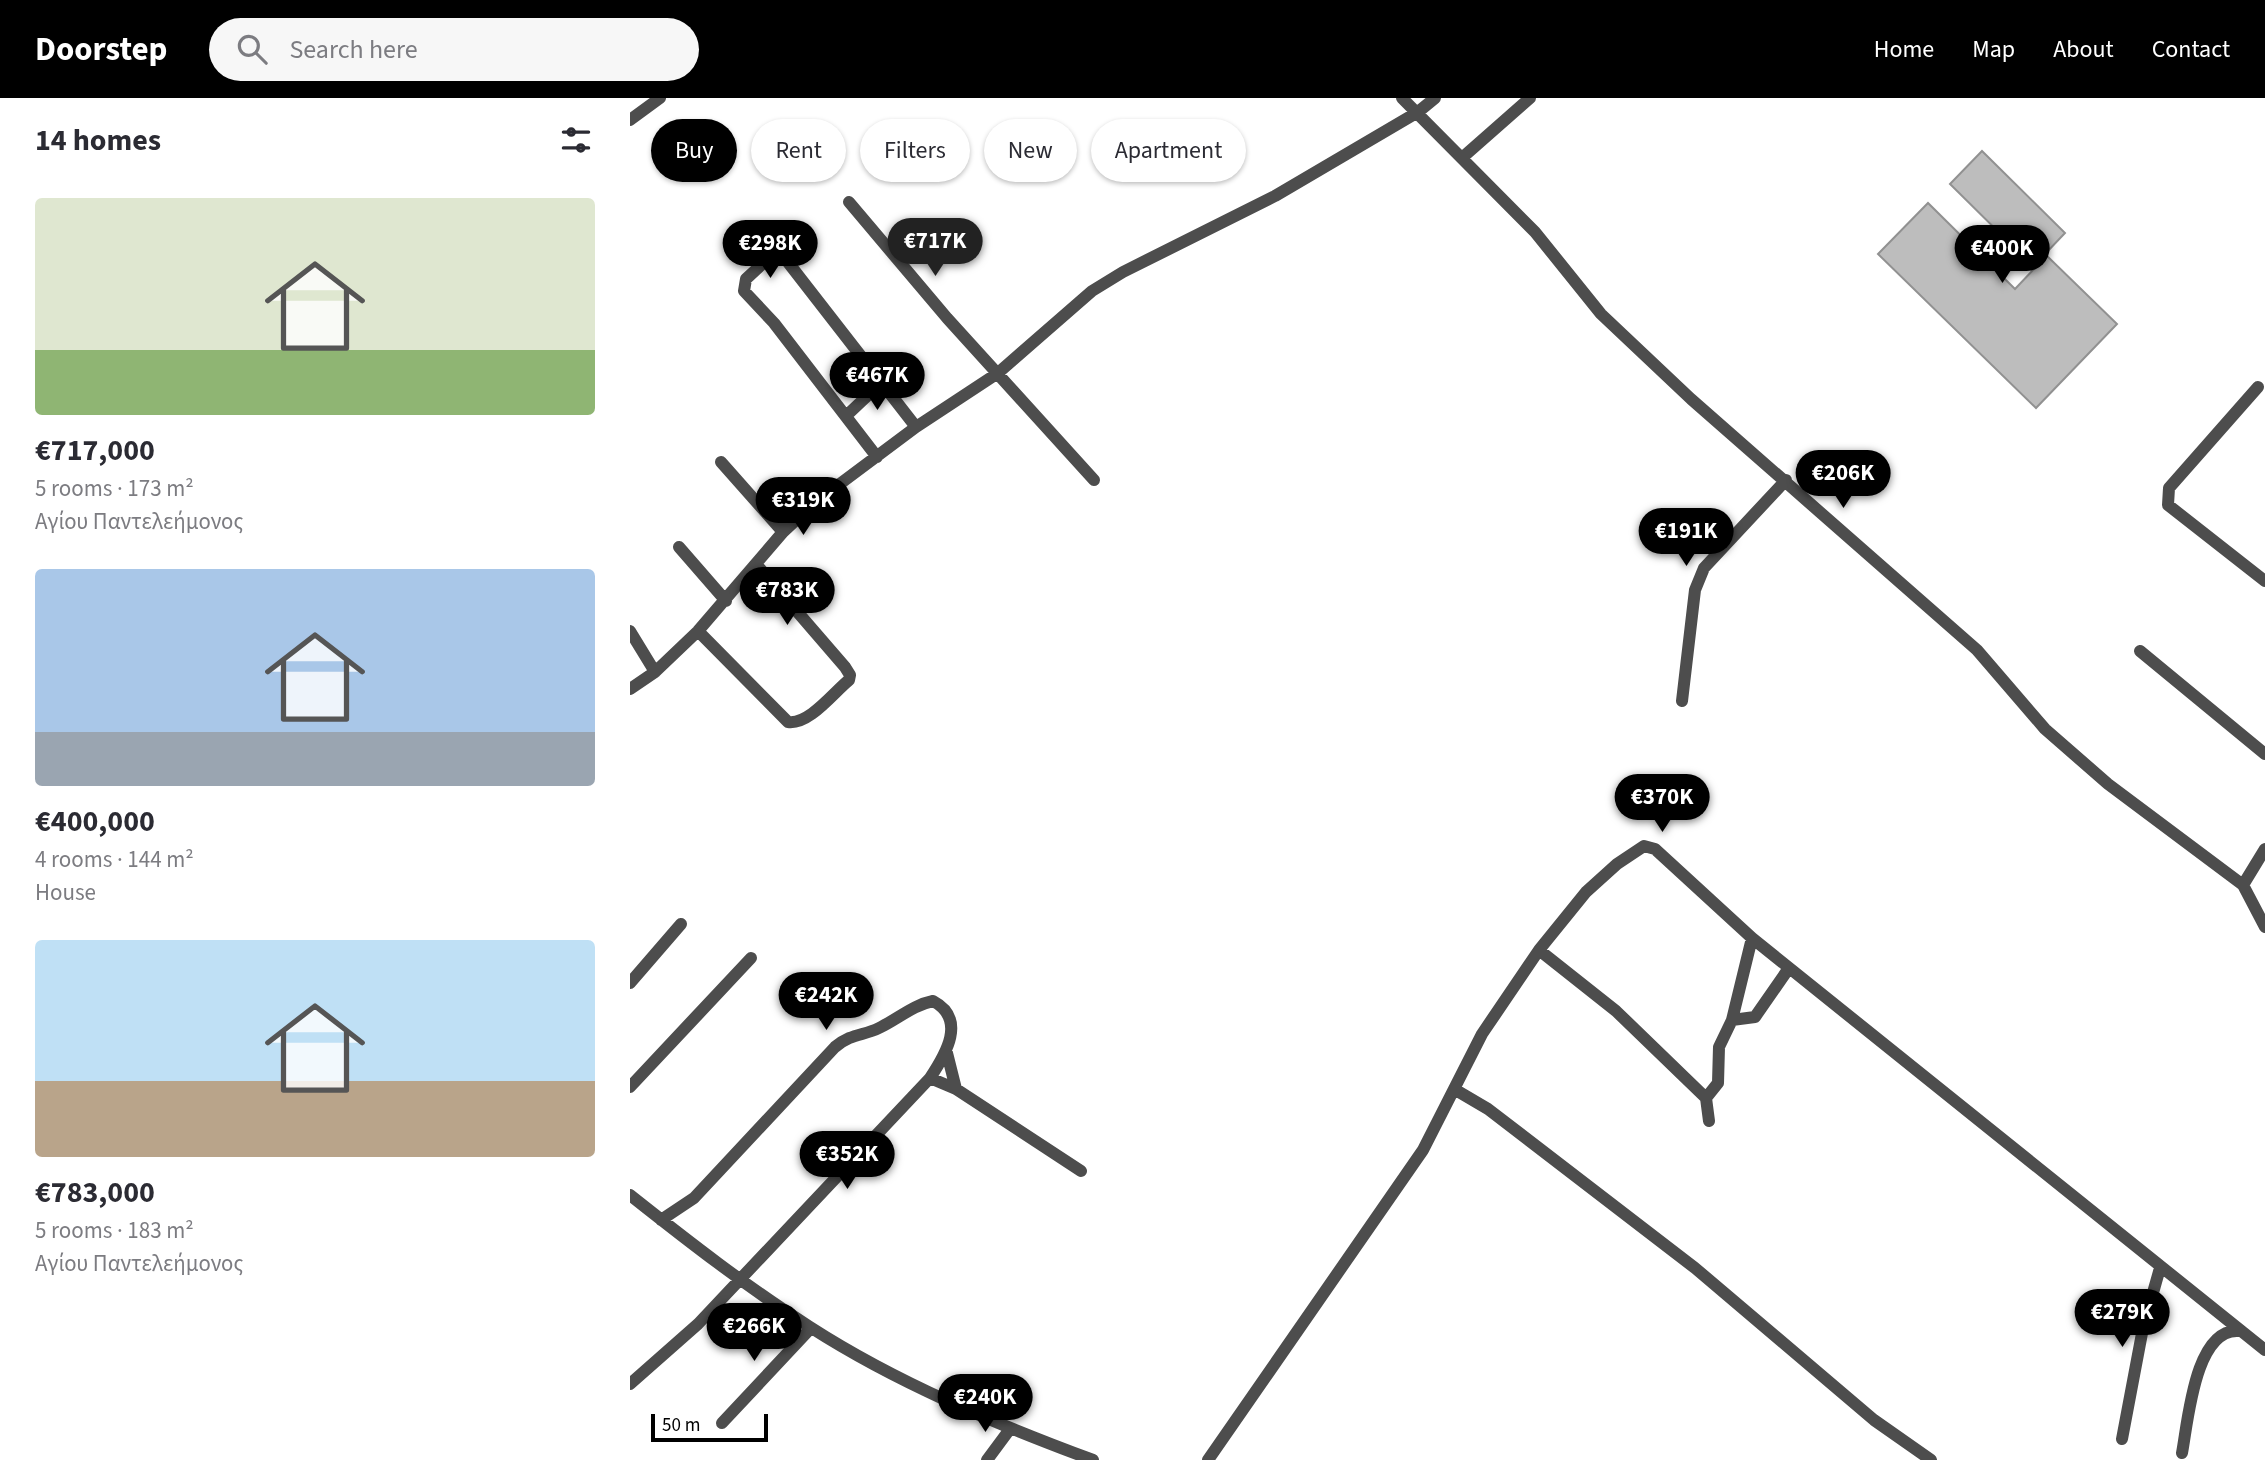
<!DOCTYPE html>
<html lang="en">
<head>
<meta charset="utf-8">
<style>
  :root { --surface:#fff; --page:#f7f7f7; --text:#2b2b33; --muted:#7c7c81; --accent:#000 }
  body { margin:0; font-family:"Source Sans 3",sans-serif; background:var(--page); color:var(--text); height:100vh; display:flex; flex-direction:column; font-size:26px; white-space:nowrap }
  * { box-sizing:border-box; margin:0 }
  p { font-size:23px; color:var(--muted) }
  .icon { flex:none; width:38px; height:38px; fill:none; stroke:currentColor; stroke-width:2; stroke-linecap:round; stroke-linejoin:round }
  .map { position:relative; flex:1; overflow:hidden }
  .side { display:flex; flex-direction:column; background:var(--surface); width:630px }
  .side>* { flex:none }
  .banner { position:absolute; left:21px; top:21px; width:665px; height:63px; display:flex; gap:14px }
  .scale { position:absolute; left:21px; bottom:18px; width:117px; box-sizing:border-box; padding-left:7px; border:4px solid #000; border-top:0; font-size:19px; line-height:24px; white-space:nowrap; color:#000; -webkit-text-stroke:5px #fff; paint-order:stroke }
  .price { position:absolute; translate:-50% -60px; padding:0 16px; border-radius:24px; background:var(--accent); color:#fff; font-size:23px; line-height:46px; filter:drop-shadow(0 2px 4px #0008) }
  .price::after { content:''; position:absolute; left:50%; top:42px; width:21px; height:16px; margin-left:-10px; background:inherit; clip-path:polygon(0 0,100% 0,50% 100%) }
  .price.current { background:#222; color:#fff }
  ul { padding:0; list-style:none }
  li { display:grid; align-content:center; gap:14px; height:371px; padding:0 35px }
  li span { display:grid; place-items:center; height:217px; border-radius:7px; color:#555 }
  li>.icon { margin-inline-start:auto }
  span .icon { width:126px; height:126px; fill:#fffc; stroke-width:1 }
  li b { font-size:30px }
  h2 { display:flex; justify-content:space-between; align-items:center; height:84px; padding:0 35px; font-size:30px }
  .chip { padding:0 24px; border-radius:32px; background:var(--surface); box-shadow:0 2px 5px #0004; font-size:24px; line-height:63px }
  .chip.current { background:var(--accent); color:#fff }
  header { display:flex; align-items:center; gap:42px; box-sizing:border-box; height:98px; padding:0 35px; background:var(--accent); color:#fff }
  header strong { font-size:33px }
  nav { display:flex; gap:38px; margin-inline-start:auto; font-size:24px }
  .search { width:490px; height:63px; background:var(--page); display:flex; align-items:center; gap:18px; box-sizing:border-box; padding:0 24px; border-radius:38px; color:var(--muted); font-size:26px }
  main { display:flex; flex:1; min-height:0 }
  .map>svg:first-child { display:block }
  .building { fill:#bdbdbd; stroke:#919191; stroke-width:2 }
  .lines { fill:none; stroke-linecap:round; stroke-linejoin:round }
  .minor { stroke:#4d4d4d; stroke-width:12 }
</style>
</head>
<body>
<header>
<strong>Doorstep</strong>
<div class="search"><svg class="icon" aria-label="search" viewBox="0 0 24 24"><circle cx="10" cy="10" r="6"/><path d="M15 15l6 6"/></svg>Search here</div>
<nav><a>Home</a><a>Map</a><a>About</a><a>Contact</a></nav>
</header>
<main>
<section class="side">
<h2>14 homes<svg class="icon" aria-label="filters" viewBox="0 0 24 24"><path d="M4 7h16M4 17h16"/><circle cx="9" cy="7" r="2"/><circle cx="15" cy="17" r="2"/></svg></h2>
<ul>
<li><span style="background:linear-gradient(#dfe7d0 70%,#8fb573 0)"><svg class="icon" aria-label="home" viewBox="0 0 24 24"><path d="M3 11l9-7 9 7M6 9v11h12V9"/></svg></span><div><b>€717,000</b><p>5 rooms · 173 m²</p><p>Αγίου Παντελεήμονος</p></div></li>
<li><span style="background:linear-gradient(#a9c7e8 75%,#9aa5b1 0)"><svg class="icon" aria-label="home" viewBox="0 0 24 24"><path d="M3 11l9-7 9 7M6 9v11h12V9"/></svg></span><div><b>€400,000</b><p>4 rooms · 144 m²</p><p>House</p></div></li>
<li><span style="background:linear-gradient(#bfe0f5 65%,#b9a48a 0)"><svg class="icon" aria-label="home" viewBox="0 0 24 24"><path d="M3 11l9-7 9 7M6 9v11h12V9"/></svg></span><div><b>€783,000</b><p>5 rooms · 183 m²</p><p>Αγίου Παντελεήμονος</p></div></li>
</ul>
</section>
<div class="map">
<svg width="1635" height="1362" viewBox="0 0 1635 1362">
  <rect width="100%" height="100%" fill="#fff"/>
  <!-- building -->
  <path class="building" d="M 1352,53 L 1435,135 L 1415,156 L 1487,226 L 1406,310 L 1248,156 L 1298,105 L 1385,191 L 1405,170 L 1320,86 Z"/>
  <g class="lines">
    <!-- minor -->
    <path class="minor" d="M 772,0 L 905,134 L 971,216 L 1061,301 L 1347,552 L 1415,631 L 1478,686 L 1613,787 L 1635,829
      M 0,22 L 30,0
      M 833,59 L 900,0
      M 219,104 L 317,220 L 464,382
      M 1628,289 L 1539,390 L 1538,407 L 1635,483
      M 216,318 L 252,284
      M 247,359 L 144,225 L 114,193 L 116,181 L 143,156 L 157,163 L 286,329
      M 91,364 L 153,434
      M 49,449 L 96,503
      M 0,533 L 25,574
      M 68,533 L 158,624 C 179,627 203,595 219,582 L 220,577 L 215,569 L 126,466
      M 1510,553 L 1635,656
      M 0,591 L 25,574 L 68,533 L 153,434 L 183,406 L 286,329 L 368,275 L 462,193 L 493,174 L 645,98 L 788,14 L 805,0
      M 1052,603 L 1065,492 L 1074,470 L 1156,382
      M 1613,787 L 1635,751
      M 909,852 L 986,913 L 1076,1000 L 1079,1023
      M 0,885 L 51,826
      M 1102,922 L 1125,919 L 1159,870
      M 317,955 L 326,991
      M 0,989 L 121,860
      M 824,991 L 858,1011 L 1065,1170 L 1244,1322 L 1301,1362
      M 1076,1000 L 1088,985 L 1089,949 L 1102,922 L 1122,840
      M 0,1097 C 58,1143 117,1189 180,1229 C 267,1285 366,1326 463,1362
      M 31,1122 L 64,1100 L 205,949 C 222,935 233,938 249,930 C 268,921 283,907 303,903 C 337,921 316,956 300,980
      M 0,1286 L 68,1226 L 300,980 L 326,991 L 451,1073
      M 92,1325 L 181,1230
      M 1492,1341 L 1513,1230 L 1530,1170
      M 1552,1355 C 1558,1323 1565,1231 1608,1233
      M 357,1362 L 380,1331
      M 578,1362 L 793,1052 L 852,936 L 909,852 L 956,794 L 987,766 L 1014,748 L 1025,751 L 1122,840 L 1635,1252"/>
  </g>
</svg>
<div class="scale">50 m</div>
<b class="price current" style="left:305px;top:180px">€717K</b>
<b class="price" style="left:140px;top:182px">€298K</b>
<b class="price" style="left:1372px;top:187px">€400K</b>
<b class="price" style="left:247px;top:314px">€467K</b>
<b class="price" style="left:1213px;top:412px">€206K</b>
<b class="price" style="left:173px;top:439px">€319K</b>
<b class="price" style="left:1056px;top:470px">€191K</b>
<b class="price" style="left:157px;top:529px">€783K</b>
<b class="price" style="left:1032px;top:736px">€370K</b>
<b class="price" style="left:196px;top:934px">€242K</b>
<b class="price" style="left:217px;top:1093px">€352K</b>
<b class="price" style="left:1492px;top:1251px">€279K</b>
<b class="price" style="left:124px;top:1265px">€266K</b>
<b class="price" style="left:355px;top:1336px">€240K</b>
<div class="banner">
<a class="chip current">Buy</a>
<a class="chip">Rent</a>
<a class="chip">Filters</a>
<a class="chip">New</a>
<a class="chip">Apartment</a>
</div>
</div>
</main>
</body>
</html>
